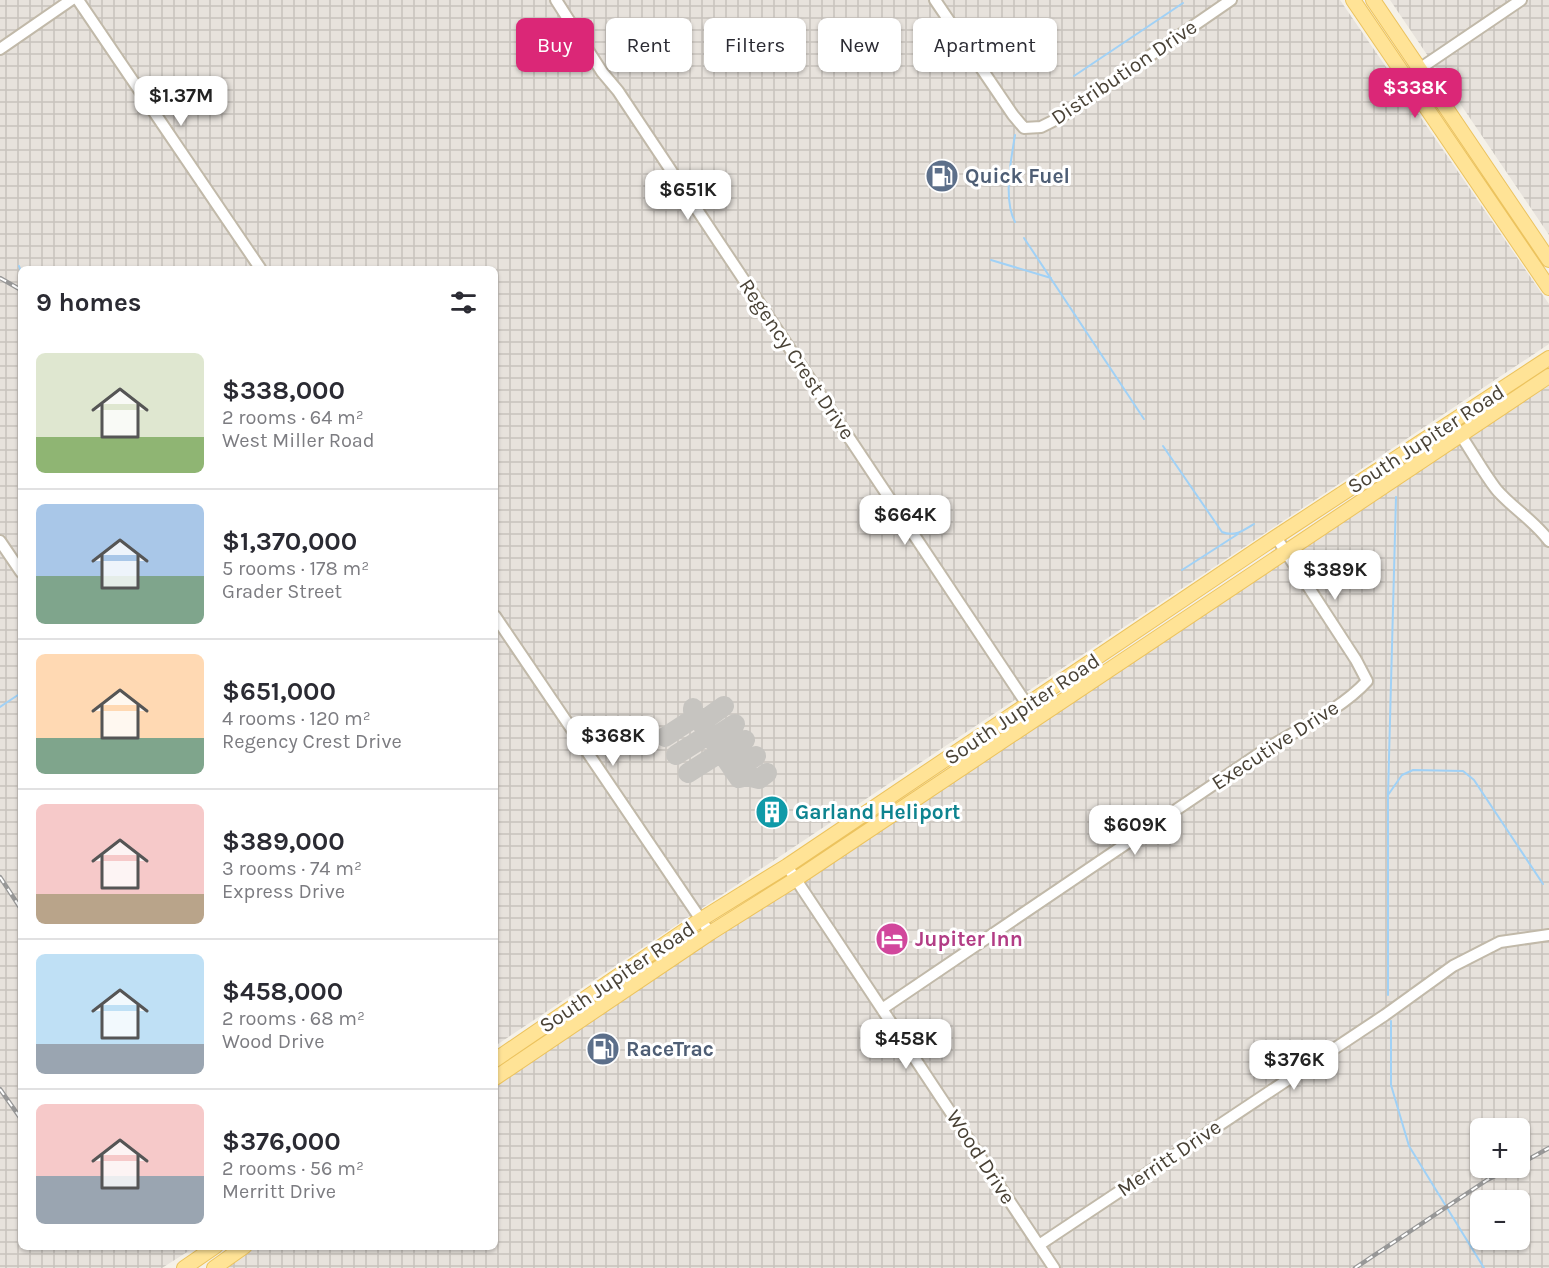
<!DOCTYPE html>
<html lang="en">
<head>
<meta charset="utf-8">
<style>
  :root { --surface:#fff; --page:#f7f7f7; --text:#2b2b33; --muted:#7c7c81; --line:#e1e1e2; --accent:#db2777 }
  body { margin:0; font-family:Karla,sans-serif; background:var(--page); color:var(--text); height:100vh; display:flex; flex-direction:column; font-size:22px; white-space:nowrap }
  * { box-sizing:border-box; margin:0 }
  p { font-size:20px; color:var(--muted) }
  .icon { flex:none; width:33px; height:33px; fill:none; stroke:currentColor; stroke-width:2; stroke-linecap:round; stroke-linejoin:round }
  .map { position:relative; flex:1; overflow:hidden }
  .sheet { position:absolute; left:18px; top:266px; width:480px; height:984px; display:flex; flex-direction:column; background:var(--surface); border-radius:9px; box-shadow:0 2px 4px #0004 }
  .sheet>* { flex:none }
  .guide { position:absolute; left:516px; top:18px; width:570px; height:54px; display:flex; gap:12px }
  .controls { position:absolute; left:1470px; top:1118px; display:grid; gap:12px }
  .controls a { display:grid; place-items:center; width:60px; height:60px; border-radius:9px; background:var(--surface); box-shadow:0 2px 4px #0004; font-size:30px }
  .price { position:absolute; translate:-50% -51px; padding:0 14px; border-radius:12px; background:#fff; color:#222; font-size:20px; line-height:39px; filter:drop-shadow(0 2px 3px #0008) }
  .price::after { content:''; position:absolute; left:50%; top:36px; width:18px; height:14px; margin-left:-9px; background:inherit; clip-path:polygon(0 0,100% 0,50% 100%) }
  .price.selected { background:var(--accent); color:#fff }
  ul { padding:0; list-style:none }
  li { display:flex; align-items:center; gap:18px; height:150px; padding:0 18px }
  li+li { border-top:2px solid var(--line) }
  li span { display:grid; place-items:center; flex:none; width:168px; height:120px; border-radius:9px; color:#555 }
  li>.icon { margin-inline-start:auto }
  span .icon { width:72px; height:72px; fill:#fffc; stroke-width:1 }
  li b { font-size:26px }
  h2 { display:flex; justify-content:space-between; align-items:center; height:72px; padding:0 18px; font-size:26px }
  .chip { padding:0 21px; border-radius:9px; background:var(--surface); box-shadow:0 2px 4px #0004; font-size:21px; line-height:54px }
  .chip.selected { background:var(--accent); color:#fff }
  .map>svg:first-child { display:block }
  .industrial { fill:url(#industrial-grid); fill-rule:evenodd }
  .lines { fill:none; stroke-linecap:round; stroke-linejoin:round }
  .stream { stroke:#a0d1f6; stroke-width:2 }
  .taxiway { stroke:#c6c4c0; stroke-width:20 }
  .minor-casing { stroke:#c1b9a9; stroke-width:14 }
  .major-casing { stroke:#ecc35e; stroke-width:16 }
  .minor { stroke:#fff; stroke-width:10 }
  .major { stroke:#ffe396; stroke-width:14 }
  .rail-casing { stroke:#979797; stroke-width:4.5 }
  .rail { stroke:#fff; stroke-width:2; stroke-dasharray:7; stroke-linecap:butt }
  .labels { text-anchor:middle; stroke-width:6; stroke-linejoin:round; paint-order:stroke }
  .street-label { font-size:21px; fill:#494236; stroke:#fff }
  .service-label { font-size:21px; font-weight:bold; fill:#4e5e75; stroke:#fff; text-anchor:start }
  .culture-label { font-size:21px; font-weight:bold; fill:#0d838f; stroke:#fff; text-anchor:start }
  .hotel-label { font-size:21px; font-weight:bold; fill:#b23c85; stroke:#fff; text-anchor:start }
</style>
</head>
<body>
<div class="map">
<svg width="1549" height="1268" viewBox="0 0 1549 1268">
  <defs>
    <pattern id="industrial-grid" width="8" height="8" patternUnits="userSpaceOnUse" patternTransform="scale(1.5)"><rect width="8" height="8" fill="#e7e2dc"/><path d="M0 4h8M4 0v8" fill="none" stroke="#c8c3bd"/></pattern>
  </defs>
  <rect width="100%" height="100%" fill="#f5f1e8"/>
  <!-- industrial -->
  <path class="industrial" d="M 0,0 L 1340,0 L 1549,304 L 1549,344 L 495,1046 L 495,268 L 21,268 L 21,1246 L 195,1247 L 162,1268 L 0,1268 Z
    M 1390,0 L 1549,0 L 1549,235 Z
    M 1549,381 L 1549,1268 L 222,1268 L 254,1247 L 495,1246 L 495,1085 ZM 1480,1128 L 1520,1128 L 1520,1167 L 1480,1167 ZM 1480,1200 L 1520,1200 L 1520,1239 L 1480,1239 Z"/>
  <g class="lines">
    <!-- stream -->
    <path class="stream" d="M 1074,76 L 1183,3
      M 1015,135 C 1011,160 1003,199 1015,222
      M 1024,238 L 1144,419
      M 991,260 L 1051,278
      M 19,266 L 21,271
      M 1163,446 L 1222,532 C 1234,537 1243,531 1254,524
      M 1182,570 L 1238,534
      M 0,707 L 21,693
      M 1388,795 L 1402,775 L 1413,770 L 1463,771 L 1474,780 L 1543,884
      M 1388,995 L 1388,795 L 1396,497
      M 1391,1021 L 1391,1085 L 1409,1146 L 1484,1268"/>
    <!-- taxiway -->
    <path class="taxiway" d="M 693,708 L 693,711 L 739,778 L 747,776 L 759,779 L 767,773
      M 699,720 L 703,721 L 724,706
      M 665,737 L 694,718 L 695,714
      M 711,737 L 715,737 L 735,724
      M 722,753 L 726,754 L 745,740
      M 676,755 L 706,736 L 707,732
      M 733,770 L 737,769 L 756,756
      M 688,773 L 718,754 L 719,749"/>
    <!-- minor casing -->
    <g class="minor-casing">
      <path id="minor" d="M 78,0 L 260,268
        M 556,0 L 602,72 L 618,91 L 1036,718
        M 935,0 L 1013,115 L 1024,128 L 1041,127 L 1061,117 L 1231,0
        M 0,49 L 71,0
        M 1406,78 L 1521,0
        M 1452,423 C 1468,444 1480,468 1496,489 C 1512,508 1535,521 1549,541
        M 0,541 L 21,572
        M 495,616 L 710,933
        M 787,866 L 1054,1268
        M 882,1009 L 1266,749 C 1297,730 1343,708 1367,681 L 1356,660 L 1276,537
        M 1039,1245 L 1385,1015 L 1453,966 L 1500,942 L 1549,935"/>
    </g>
    <!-- major casing -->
    <g class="major-casing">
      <path id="major" d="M 1353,0 L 1549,288
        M 1373,0 L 1549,260
        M 495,1060 L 700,920 L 787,866 L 1276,537 L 1549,358
        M 495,1078 L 710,933 L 796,879 L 1549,376
        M 184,1268 L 216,1246
        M 214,1268 L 245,1246"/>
    </g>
    <!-- minor -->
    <use href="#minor" class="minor"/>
    <!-- major -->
    <use href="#major" class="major"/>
    <!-- rail casing -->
    <g class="rail-casing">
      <path id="rail" d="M 0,278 L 21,290
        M 0,877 L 21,909
        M 0,1089 L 21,1119
        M 1520,1164 L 1549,1148
        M 1355,1268 L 1487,1180 L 1513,1167"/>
    </g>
    <!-- rail -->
    <use href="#rail" class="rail"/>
  </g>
  <!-- icons -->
  <defs>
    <g id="fuel-disc" transform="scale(1.725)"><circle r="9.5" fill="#5c6f8a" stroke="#fff"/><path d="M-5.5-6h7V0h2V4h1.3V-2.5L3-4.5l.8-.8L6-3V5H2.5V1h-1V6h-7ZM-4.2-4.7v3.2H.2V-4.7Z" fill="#fff"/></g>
    <g id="building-disc" transform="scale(1.725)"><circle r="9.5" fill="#0f9aa8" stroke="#fff"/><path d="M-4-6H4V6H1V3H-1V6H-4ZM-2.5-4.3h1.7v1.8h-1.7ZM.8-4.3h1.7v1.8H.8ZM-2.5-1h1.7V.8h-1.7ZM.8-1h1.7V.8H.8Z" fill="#fff"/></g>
    <g id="hotel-disc" transform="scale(1.725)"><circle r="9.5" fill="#d1479c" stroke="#fff"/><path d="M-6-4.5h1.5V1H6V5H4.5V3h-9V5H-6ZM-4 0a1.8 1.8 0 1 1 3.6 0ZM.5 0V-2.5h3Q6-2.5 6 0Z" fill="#fff"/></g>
  </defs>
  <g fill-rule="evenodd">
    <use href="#fuel-disc" x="942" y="176"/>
    <use href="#building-disc" x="772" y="812"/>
    <use href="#hotel-disc" x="892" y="939"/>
    <use href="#fuel-disc" x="603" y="1049"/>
  </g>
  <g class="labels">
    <!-- street labels -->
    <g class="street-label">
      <text transform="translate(1124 72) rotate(-34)" y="7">Distribution Drive</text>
      <text transform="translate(797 359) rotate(56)" y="7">Regency Crest Drive</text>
      <text transform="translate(1426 439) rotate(-33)" y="7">South Jupiter Road</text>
      <text transform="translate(1022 709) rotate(-34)" y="7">South Jupiter Road</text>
      <text transform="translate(1275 745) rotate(-33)" y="7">Executive Drive</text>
      <text transform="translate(617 977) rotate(-34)" y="7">South Jupiter Road</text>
      <text transform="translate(981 1157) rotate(57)" y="7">Wood Drive</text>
      <text transform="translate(1169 1158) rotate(-34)" y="7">Merritt Drive</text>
    </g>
    <!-- service labels -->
    <g class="service-label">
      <text x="965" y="183">Quick Fuel</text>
      <text x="626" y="1056">RaceTrac</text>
    </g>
    <!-- culture labels -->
    <g class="culture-label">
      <text x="795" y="819">Garland Heliport</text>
    </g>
    <!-- hotel labels -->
    <g class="hotel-label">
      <text x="915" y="946">Jupiter Inn</text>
    </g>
  </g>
</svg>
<div class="controls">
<a>+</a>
<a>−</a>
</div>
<b class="price selected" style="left:1415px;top:119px">$338K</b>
<b class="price" style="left:181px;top:127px">$1.37M</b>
<b class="price" style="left:688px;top:221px">$651K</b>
<b class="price" style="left:905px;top:546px">$664K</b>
<b class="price" style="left:1335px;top:601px">$389K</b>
<b class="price" style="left:613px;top:767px">$368K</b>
<b class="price" style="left:1135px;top:856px">$609K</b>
<b class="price" style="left:906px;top:1070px">$458K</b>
<b class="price" style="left:1294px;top:1091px">$376K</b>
<div class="guide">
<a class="chip selected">Buy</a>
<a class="chip">Rent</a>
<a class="chip">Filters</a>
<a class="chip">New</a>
<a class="chip">Apartment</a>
</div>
<section class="sheet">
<h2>9 homes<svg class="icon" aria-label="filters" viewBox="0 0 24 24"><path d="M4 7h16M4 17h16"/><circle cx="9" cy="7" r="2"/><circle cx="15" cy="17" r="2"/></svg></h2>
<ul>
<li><span style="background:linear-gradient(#dfe7d0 70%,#8fb573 0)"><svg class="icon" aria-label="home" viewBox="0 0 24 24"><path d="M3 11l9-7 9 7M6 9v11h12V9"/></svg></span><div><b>$338,000</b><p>2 rooms · 64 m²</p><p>West Miller Road</p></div></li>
<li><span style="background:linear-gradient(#a9c7e8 60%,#7fa58c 0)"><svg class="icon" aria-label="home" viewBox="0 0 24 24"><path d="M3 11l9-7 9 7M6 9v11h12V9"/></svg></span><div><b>$1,370,000</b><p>5 rooms · 178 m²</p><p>Grader Street</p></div></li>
<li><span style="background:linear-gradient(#ffd9b3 70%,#7fa58c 0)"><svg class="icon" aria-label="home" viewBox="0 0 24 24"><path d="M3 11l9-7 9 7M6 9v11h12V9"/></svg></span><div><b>$651,000</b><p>4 rooms · 120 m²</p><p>Regency Crest Drive</p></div></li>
<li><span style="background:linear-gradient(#f6c9c9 75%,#b9a48a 0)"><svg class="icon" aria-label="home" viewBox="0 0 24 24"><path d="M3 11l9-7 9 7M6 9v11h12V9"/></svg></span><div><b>$389,000</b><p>3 rooms · 74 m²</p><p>Express Drive</p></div></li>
<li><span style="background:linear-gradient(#bfe0f5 75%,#9aa5b1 0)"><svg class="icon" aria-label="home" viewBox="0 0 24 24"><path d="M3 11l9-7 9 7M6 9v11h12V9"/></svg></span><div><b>$458,000</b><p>2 rooms · 68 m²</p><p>Wood Drive</p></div></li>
<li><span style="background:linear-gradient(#f6c9c9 60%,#9aa5b1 0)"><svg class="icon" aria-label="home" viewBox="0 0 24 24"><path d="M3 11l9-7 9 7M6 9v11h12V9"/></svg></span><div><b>$376,000</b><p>2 rooms · 56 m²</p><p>Merritt Drive</p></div></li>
</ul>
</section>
</div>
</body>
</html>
